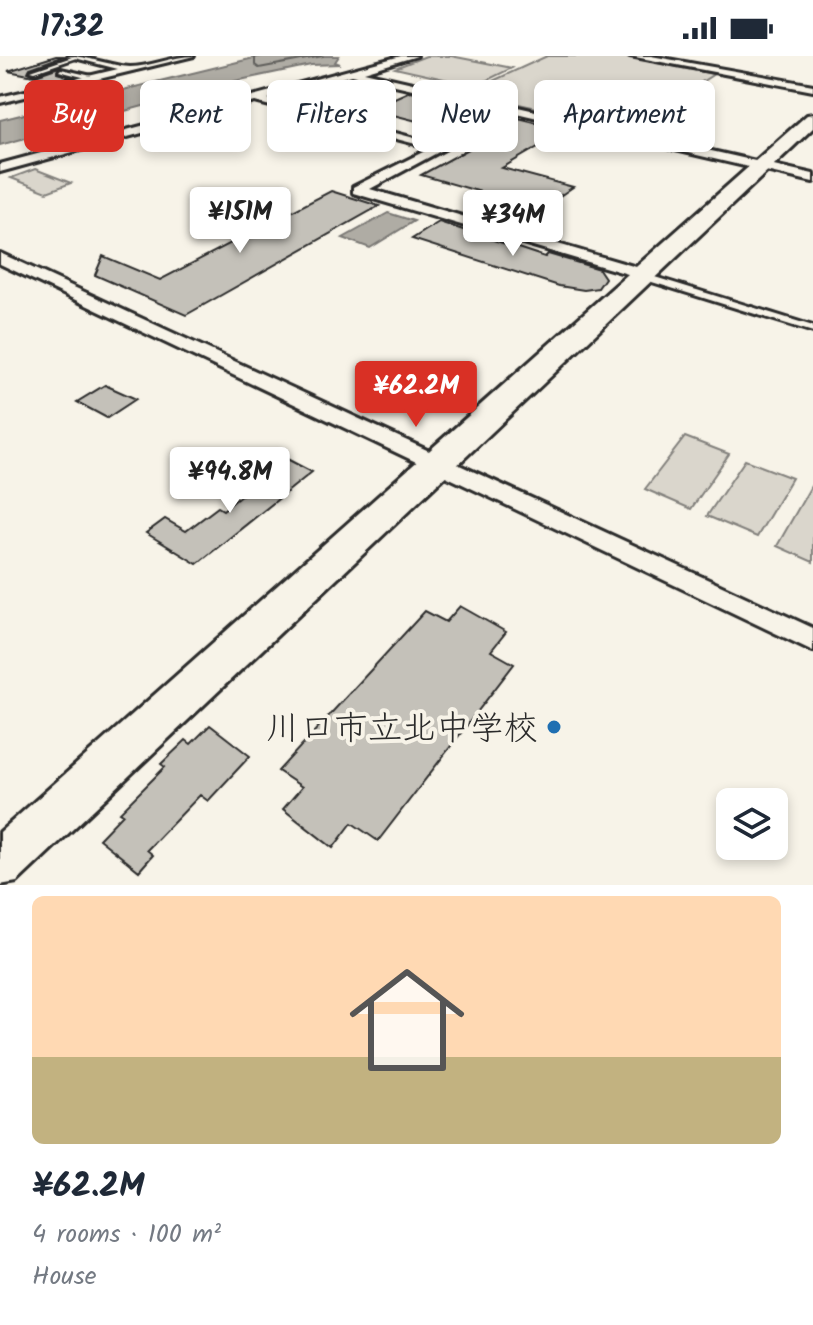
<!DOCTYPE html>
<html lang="en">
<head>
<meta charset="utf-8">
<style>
  :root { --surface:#fff; --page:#f6f6f7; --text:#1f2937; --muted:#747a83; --line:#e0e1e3; --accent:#d93025 }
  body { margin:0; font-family:Kalam,"Klee One",sans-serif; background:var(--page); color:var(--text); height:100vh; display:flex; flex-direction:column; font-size:30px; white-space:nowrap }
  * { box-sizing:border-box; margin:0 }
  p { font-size:26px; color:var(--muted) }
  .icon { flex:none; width:44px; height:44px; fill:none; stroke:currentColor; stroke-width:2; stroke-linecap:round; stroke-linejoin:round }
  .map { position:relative; height:829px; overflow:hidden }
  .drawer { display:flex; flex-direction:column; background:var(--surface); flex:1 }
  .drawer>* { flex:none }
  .banner { position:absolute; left:24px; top:24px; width:766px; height:72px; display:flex; gap:16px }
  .buttons { position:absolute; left:716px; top:732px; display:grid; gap:16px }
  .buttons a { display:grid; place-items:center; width:72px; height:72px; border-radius:12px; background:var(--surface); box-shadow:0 4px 12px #0003; font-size:40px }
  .price { position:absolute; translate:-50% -68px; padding:0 18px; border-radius:8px; background:#fff; color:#222; font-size:26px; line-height:52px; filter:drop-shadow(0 2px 4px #0008) }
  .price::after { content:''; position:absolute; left:50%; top:48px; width:24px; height:18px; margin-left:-12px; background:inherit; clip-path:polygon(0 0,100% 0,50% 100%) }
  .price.on { background:var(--accent); color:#fff }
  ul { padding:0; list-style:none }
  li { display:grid; align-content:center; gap:16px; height:424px; padding:0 32px }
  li+li { border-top:2px solid var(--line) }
  li span { display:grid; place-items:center; height:248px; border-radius:12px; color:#555 }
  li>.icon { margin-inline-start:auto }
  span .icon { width:144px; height:144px; fill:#fffc; stroke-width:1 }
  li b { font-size:34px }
  .chip { padding:0 28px; border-radius:12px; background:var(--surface); box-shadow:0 4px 12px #0003; font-size:28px; line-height:72px }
  .chip.on { background:var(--accent); color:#fff }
  .status { display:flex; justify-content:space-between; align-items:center; height:56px; padding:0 40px; background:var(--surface); direction:ltr }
  .status svg { height:22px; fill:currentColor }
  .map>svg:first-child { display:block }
  .green { fill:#dad6cc; stroke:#82807c; stroke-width:2 }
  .water { fill:#afaca4; stroke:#7a7874; stroke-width:2 }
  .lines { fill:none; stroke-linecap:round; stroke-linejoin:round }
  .shore { stroke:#605f5b; stroke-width:2 }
  .building { fill:#c4c1b9; stroke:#2b2b2b; stroke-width:2 }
  .lane-casing { stroke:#2b2b2b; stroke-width:6 }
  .street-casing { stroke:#2b2b2b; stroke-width:6 }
  .secondary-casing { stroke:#2b2b2b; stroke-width:6 }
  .lane { fill:#f7f3e8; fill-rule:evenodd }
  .street { fill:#f7f3e8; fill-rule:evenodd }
  .secondary { fill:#f7f3e8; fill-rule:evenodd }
  .poi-dot { fill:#1f6fb2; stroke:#f7f3e8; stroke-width:3 }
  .labels { text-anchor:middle; stroke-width:8; stroke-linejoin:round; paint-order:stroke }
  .near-poi-label { font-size:34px; fill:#2b2b2b; stroke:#f7f3e8; text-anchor:end }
</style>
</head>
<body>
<div class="status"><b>17:32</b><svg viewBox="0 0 49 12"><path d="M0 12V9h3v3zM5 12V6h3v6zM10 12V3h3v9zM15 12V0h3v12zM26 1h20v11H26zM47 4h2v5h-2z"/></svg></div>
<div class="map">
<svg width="813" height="829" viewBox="0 0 813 829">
  <rect width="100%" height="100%" fill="#f7f3e8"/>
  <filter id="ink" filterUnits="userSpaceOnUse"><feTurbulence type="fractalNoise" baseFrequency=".0125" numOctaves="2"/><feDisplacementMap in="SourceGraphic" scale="16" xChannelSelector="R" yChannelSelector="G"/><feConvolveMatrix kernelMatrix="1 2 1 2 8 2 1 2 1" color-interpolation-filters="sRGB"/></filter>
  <g filter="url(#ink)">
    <!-- green -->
    <path class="green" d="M 426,0 L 451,0 L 512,12 L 475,30 L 395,12 Z
      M 547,0 L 622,0 L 714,18 L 630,72 L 467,37 Z
      M 35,113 L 71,127 L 47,136 L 11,122 Z
      M 685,381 L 729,398 L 691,453 L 645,433 Z
      M 745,404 L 792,422 L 757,481 L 707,460 Z
      M 811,430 L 813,431 L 813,506 L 777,490 Z"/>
    <!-- water -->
    <path class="water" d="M 262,0 L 339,0 L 335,6 L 340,8 L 311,9 L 235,25 L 0,89 L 0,64 Z
      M 388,157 L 414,165 L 370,192 L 343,182 Z"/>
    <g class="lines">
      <!-- shore -->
      <path class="shore" d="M 255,0 L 255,9 L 259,12 L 323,0"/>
    </g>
    <!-- building -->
    <path class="building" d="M 56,0 L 64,0 L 30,12 L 28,16 L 36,19 L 59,11 L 57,17 L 71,21 L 55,24 L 8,15 Z
      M 410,35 L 567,74 L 502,112 L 573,131 L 541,153 L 421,119 L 487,83 L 370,53 Z
      M 331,135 L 379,150 L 186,259 L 95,219 L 103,200 L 160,224 Z
      M 439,166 L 545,201 L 548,198 L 599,213 L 605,222 L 598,232 L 584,234 L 559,230 L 412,183 Z
      M 105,329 L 136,343 L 107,362 L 77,346 Z
      M 287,403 L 312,416 L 197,508 L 146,477 L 165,463 L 186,475 L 218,451 L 223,454 Z
      M 460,550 L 506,576 L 491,595 L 514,608 L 378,785 L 352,767 L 333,792 L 283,753 L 302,731 L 278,715 L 425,555 L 446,566 Z
      M 210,669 L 250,700 L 208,745 L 200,739 L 147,794 L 153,799 L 139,815 L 99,783 L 123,758 L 120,756 L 165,711 L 161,708 L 186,684 L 191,688 Z"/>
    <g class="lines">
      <!-- lane casing -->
      <g class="lane-casing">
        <path id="lane" d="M 75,0 L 79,1 L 35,16 L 31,15 Z
          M 61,13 L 96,21 L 97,22 L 94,24 L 59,15 Z
          M 639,218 L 645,218 L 813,270 L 813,276 L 639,222 Z"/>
      </g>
      <!-- street casing -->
      <g class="street-casing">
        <path id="street" d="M 67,0 C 89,0 110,10 130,11 C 151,11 172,0 194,0 L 0,47 L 0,41 L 118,13 Z
          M 401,0 L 417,0 L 364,16 L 813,118 L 813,126 L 352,19 L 268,43 L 448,91 L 370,133 L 650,215 L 652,218 L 644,223 L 638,221 L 353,137 L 353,131 L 431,92 L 255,46 L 0,116 L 0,108 Z
          M 630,0 L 651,0 L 813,29 L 813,35 Z
          M 0,197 L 813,572 L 813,595 L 0,208 Z"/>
      </g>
      <!-- secondary casing -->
      <g class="secondary-casing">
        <path id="secondary" d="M 813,58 L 813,72 L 17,826 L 0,829 L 0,776 L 807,59 Z"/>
      </g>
      <!-- lane -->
      <use href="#lane" class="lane"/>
      <!-- street -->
      <use href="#street" class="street"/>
      <!-- secondary -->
      <use href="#secondary" class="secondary"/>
    </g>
  </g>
  <!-- markers -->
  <circle class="poi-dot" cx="554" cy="671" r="8"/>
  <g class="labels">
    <!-- near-poi labels -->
    <g class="near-poi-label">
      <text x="538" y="683">川口市立北中学校</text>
    </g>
  </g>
</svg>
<div class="buttons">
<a><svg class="icon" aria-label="layers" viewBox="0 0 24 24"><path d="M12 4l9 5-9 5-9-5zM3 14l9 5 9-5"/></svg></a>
</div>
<b class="price" style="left:240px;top:199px">¥151M</b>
<b class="price" style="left:513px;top:202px">¥34M</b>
<b class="price on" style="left:416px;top:373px">¥62.2M</b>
<b class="price" style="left:230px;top:459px">¥94.8M</b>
<div class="banner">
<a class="chip on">Buy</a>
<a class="chip">Rent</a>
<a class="chip">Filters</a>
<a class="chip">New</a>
<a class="chip">Apartment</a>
</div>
</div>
<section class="drawer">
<ul>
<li><span style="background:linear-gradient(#ffd9b3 65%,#c2b280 0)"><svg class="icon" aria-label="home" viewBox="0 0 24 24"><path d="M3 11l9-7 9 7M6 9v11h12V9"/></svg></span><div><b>¥62.2M</b><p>4 rooms · 100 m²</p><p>House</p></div></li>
</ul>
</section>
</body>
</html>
